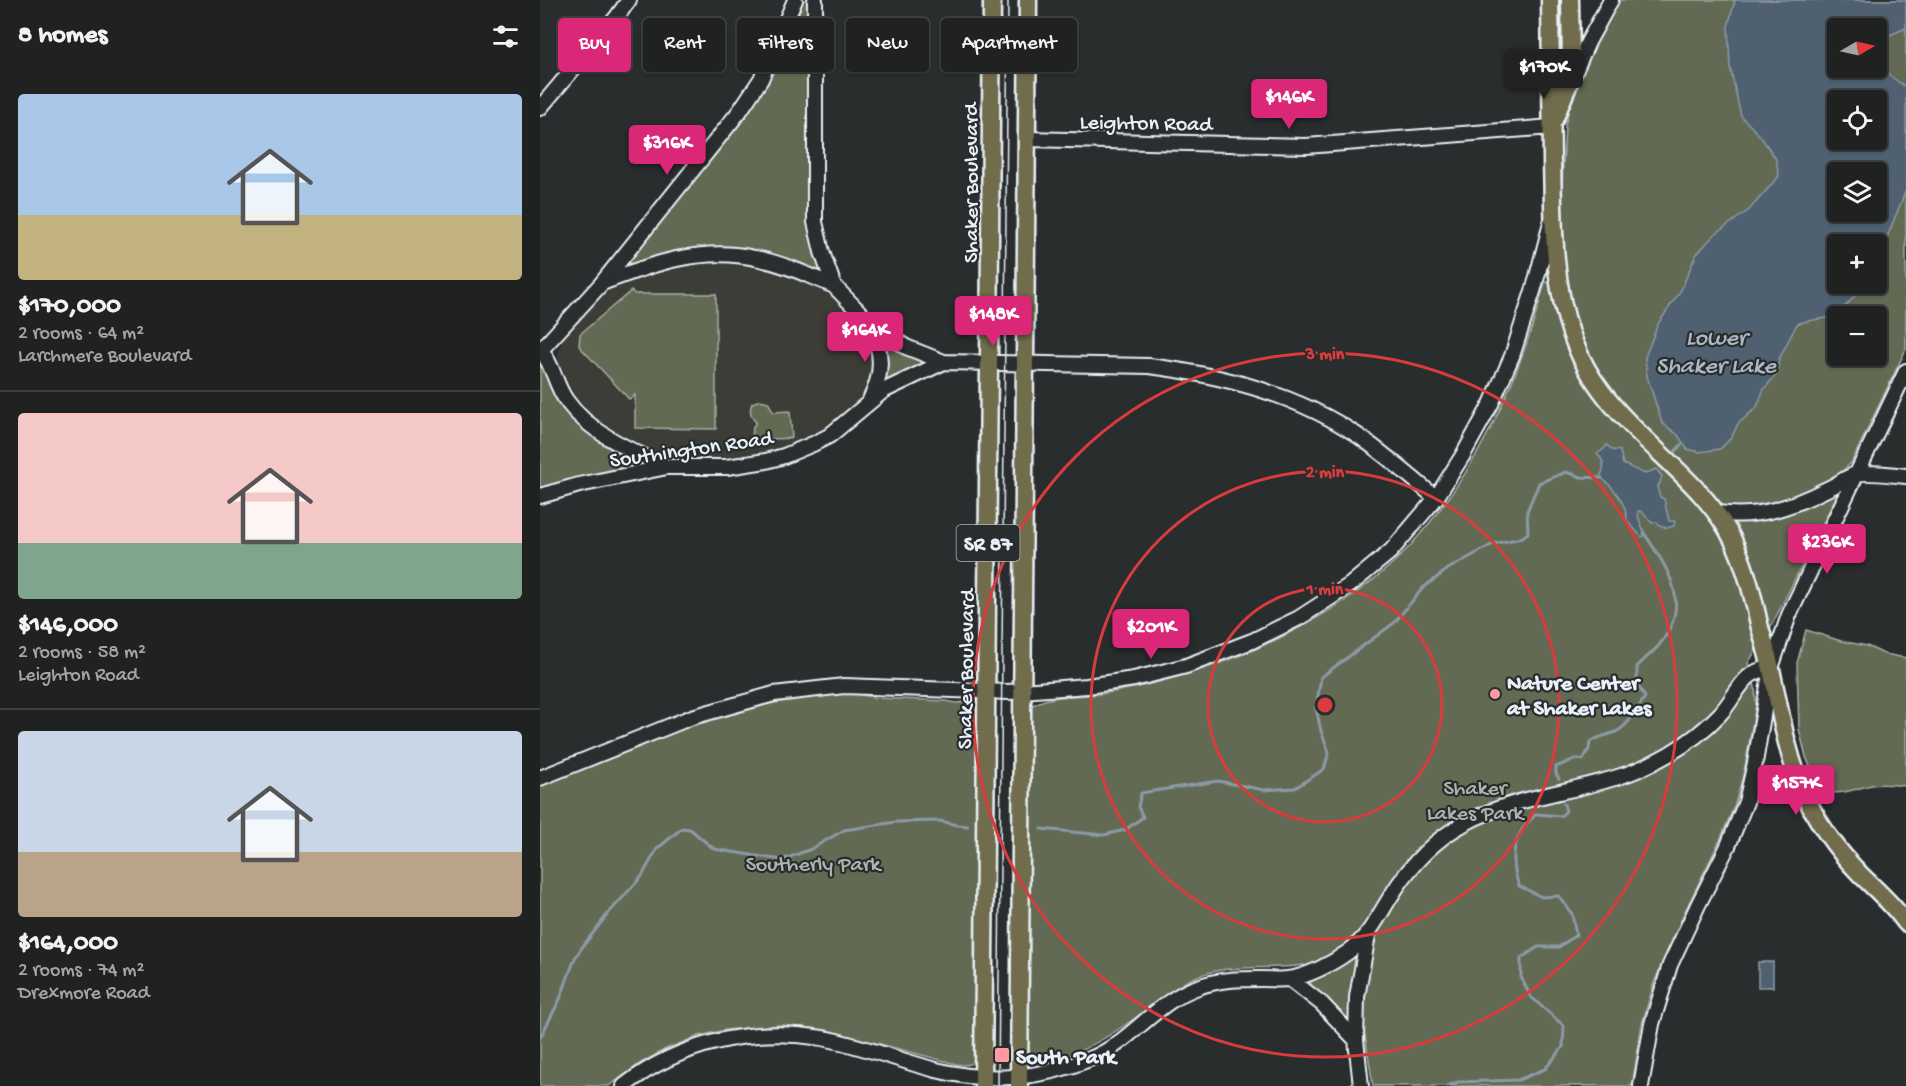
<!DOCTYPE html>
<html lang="en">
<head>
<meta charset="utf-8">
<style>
  :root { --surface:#202222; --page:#282a2a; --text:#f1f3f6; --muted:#a2a4a5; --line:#3d3f40; --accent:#db2777 }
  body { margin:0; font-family:"Gochi Hand",sans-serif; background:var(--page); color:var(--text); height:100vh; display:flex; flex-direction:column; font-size:22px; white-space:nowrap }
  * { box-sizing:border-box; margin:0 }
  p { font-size:20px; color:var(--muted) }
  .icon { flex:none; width:33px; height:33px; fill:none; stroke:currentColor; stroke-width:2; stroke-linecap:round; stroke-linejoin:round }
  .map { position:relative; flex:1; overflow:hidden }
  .drawer { display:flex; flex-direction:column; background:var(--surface); width:540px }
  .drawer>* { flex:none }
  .guide { position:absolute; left:18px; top:18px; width:570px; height:54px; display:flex; gap:12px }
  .needle { width:39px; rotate:81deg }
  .buttons { position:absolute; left:1287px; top:18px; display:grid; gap:12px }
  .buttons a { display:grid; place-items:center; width:60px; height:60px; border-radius:6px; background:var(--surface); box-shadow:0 2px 4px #0004,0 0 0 2px var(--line); font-size:30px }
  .price { position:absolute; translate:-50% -51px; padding:0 14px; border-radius:6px; background:var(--accent); color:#fff; font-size:20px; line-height:39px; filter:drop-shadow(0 2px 3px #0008) }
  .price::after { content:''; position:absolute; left:50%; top:36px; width:18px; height:14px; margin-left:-9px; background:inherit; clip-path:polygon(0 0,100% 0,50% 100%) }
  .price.on { background:#222; color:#fff }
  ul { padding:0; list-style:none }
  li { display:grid; align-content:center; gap:12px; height:318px; padding:0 18px }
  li+li { border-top:2px solid var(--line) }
  li span { display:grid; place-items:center; height:186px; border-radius:6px; color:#555 }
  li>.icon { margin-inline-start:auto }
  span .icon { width:108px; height:108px; fill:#fffc; stroke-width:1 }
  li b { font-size:26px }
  h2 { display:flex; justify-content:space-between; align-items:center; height:72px; padding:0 18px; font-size:26px }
  .pill { padding:0 21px; border-radius:6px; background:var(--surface); box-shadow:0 2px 4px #0004,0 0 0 2px var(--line); font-size:21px; line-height:54px }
  .pill.on { background:var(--accent); color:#fff }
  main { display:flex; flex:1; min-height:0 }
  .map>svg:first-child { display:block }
  .built { fill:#3e3c39 }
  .green { fill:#626b52; stroke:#a5aea5; stroke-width:1.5; fill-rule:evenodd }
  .water { fill:#4f6071; stroke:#8c9aa7; stroke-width:1.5; fill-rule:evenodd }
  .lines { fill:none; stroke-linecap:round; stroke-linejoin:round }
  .stream { stroke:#8c9aa7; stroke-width:3 }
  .minor-casing { stroke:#e8f1f8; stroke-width:18 }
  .major-casing { stroke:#e8f1f8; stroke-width:21 }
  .minor { stroke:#2a2d2e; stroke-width:14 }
  .major { stroke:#716c4b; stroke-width:16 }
  .tram { stroke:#e8f1f8; stroke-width:1.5 }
  .ring { fill:none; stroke:#d83c3d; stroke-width:3 }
  .poi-dot { fill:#ff9aa2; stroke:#2a2d2e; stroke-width:2 }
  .labels { text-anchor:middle; stroke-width:4.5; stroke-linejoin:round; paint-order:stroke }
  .shield { fill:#2a2d2e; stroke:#afb6bb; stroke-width:1.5 }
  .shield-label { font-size:21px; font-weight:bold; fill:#e8f1f8 }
  .street-label { font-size:22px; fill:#e8f1f8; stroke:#2a2d2e }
  .poi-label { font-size:22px; font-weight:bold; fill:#e8f1f8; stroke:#2a2d2e; text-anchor:start }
  .park-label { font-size:22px; fill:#acb5ad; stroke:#2a2d2e }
  .water-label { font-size:24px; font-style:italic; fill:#abb7c2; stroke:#2a2d2e }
  .centre { fill:#d83c3d; stroke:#2a2d2e; stroke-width:3 }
  .ring-label { font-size:18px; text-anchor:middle; font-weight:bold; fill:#d83c3d; stroke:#2a2d2e; stroke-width:4.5; stroke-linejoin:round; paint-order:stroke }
</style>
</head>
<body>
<main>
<section class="drawer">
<h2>8 homes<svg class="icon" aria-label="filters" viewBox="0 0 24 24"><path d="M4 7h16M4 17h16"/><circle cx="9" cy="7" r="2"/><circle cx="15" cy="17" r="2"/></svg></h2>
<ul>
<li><span style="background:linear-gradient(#a9c7e8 65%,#c2b280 0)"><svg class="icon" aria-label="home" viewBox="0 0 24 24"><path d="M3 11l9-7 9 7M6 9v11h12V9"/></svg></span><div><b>$170,000</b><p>2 rooms · 64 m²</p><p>Larchmere Boulevard</p></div></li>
<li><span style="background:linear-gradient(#f6c9c9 70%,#7fa58c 0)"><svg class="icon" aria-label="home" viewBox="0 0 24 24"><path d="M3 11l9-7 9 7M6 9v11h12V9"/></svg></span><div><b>$146,000</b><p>2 rooms · 58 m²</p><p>Leighton Road</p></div></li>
<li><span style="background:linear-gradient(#c9d6e8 65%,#b9a48a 0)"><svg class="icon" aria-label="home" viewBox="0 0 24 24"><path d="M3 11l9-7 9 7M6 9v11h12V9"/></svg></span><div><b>$164,000</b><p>2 rooms · 74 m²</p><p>Drexmore Road</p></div></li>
</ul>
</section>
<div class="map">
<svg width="1366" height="1086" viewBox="0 0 1366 1086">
  <rect width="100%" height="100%" fill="#2a2d2e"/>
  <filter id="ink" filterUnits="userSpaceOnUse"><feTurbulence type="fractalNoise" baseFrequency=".0167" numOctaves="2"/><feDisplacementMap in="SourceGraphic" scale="12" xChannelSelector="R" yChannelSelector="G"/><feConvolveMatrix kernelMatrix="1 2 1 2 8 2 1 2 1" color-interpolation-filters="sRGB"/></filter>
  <g filter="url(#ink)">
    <!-- built -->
    <path class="built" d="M 166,260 L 198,261 L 238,269 L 267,282 L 296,299 L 306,309 L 323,328 L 334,353 L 335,370 L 329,388 L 318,404 L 288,428 L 258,445 L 224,456 L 202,460 L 164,462 L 131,456 L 97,445 L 63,426 L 35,402 L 28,393 L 22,380 L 18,357 L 22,339 L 34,320 L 60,296 L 90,278 L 124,266 Z"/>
    <!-- green -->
    <path class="green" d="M 255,0 L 275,0 L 274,202 L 294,286 L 253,270 L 165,255 L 62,283 L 199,112 Z
      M 1079,0 L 1366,0 L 1366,349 L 1311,463 L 1299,474 L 1295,499 L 1233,623 L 1208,663 L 1215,687 L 1216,705 L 1204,772 L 1195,804 L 1180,840 L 1145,911 L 1114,983 L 1102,1024 L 1092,1086 L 833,1086 L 825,1035 L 786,997 L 772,986 L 764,965 C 727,971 687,962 651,979 C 631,989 613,1005 595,1018 C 573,1034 552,1047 527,1056 C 515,1061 504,1064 492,1063 L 486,1057 L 490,707 C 507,694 539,697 560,694 C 587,690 613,684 640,676 C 718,655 814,606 870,546 C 937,472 980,379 1005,282 L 1025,279 L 1022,187 L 1025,125 L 1029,109 L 1056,39 ZM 1298,28 L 1336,28 L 1336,68 L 1298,68 ZM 1298,100 L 1336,100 L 1336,140 L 1298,140 ZM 1298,172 L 1336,172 L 1336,212 L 1298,212 ZM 1298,244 L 1336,244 L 1336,284 L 1298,284 ZM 1298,316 L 1336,316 L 1336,356 L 1298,356 Z
      M 91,291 L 95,294 L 176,294 L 176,429 L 95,428 L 95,395 L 89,399 L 39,346 L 40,334 Z
      M 335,336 L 404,362 L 334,391 Z
      M 0,351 L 32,408 L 127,467 L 0,496 Z
      M 220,400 L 228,402 L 233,412 L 250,411 L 252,438 L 212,440 L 213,427 L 216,422 C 210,417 209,411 212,403 Z
      M 1266,630 L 1301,641 L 1327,646 L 1344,654 L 1366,658 L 1366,786 C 1355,785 1343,783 1332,785 C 1313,789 1300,797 1280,790 L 1266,757 L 1259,729 L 1257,663 Z
      M 307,692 L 337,698 L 406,701 L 417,703 L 427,702 L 433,705 L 437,711 L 439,722 L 436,1061 C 429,1066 424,1065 416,1064 L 287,1030 L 241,1025 L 185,1030 L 159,1036 L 126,1049 L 101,1063 L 69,1086 L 0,1086 L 0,787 L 105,741 L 208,707 Z"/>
    <!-- water -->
    <path class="water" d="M 1195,0 L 1366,0 L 1366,28 L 1345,37 L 1337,50 C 1343,71 1347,75 1366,87 L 1366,190 L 1337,262 L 1336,244 L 1298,244 L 1298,284 L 1325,284 C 1314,296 1302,315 1286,318 C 1276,320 1267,320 1257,324 L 1239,359 L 1237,374 L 1224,389 L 1217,407 L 1198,424 L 1191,438 L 1180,449 L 1160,452 L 1147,449 L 1138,435 L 1122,423 L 1107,376 L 1105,357 L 1118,324 L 1141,290 L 1156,255 L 1174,235 L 1209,210 L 1239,176 L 1236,159 L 1221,137 L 1201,116 L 1190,67 L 1188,26 ZM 1298,28 L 1336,28 L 1336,68 L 1298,68 ZM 1298,100 L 1336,100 L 1336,140 L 1298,140 ZM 1298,172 L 1336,172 L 1336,212 L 1298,212 Z
      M 1067,445 L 1072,450 L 1080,451 L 1083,464 L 1105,474 L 1116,469 L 1122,476 L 1120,483 L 1117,487 L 1120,497 L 1124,499 L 1129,521 L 1135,521 L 1134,526 L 1127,528 L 1119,525 L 1117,522 L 1112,523 L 1101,511 L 1098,511 C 1097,520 1103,526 1105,535 L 1102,537 L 1087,521 C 1087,504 1074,487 1060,477 C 1065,469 1065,461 1057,454 L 1064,449 Z
      M 1218,962 L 1233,962 L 1233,987 L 1218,987 Z"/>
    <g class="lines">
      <!-- stream -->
      <path class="stream" d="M 1132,455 L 1142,444
        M 1019,779 L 1016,774 L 1016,767 L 1035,759 L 1043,760 L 1049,749 L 1050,742 C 1060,736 1062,737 1073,733 C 1087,729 1097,709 1105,697 L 1097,684 L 1097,667 C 1104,659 1114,652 1120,644 C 1152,604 1129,570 1104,533
        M 501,829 L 564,835 L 585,830 L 603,817 L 598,807 L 601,793 L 678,781 L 724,790 L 755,788 L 784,769 L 789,752 L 781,731 L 776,708 L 781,677 L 854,623 L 883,588 L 908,569 L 953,544 L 981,538 L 988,533 L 987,511 L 999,483 L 1026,472 L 1041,477 L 1062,478
        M 0,1038 L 20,999 L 35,958 L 43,946 L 67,915 L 102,876 L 117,849 L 142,828 L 150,829 L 174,849 L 242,860 L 271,849 L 304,830 L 356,822 L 400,821 L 417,825 L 428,826
        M 907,1086 L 918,1082 L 978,1080 L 1005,1069 L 1023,1047 L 1024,1026 L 990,996 L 981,977 L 981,958 L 998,947 L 1019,947 L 1036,935 L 1032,914 L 1019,896 L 1002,897 L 979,886 C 969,857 973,834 996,814 L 1021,816 L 1026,811 L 1024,804"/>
      <!-- minor casing -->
      <g class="minor-casing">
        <path id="minor" d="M 275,0 L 275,222 L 282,252 L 294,286 L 331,324 L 366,347 L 404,362
          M 1032,78 L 1048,42 L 1071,0
          M 0,108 L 76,18 L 89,0
          M 487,139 L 766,146 L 1012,127
          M 62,283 C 112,264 161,246 215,258 C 242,263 268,275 294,286
          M 1,350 C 14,367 15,384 26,400 C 49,433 92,451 127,467
          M 0,351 L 62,283 L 199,112 L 221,79 L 255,0
          M 330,400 C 344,372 342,353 331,324
          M 0,496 L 39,485 L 127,467 L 187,467 L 226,461 L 244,456 L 273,444 L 289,436 L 343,391 L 404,362 L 609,366 C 682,375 759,395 820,437 C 847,456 871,477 896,498
          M 1177,513 C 1219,519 1251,507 1287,489 C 1297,485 1306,477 1316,474 C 1324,471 1355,475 1366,476
          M 0,778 L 152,717 L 234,694 L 304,686 L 468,692 L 547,686 L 594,679 L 646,666 L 712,641 L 759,618 L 810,585 L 851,551 L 896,498 L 923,455 L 951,404 L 972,356 L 994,288 L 1011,223
          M 750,979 L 782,1004 L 816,1040
          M 84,1086 C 139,1043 213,1026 282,1038 C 320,1045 358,1060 396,1070 C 447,1083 501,1079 550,1059 C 591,1043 616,1001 658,987 C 679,979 700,979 722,979 C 731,979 740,980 748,979 C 767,977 793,963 808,952 C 830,936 837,918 851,896 C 870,865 893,840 925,823 C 974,797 1029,793 1081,776 C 1098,771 1113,763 1129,754 C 1148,743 1165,730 1180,714 C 1198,695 1201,671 1231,668
          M 821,1086 L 816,1040 L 817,997 L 828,935
          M 1101,1086 L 1112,1024 L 1130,965 L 1158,905 L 1188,846 L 1206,802 L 1215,763 L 1231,668 L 1249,615 L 1366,371"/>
      </g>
      <!-- major casing -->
      <g class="major-casing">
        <path id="major" d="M 1010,0 C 1011,53 1011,107 1012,160 C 1014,239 1011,323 1060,389 C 1098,442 1165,483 1193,540 C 1206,567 1213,595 1219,624 C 1223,639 1228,654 1231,669 C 1240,710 1246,750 1262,789 C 1276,821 1296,849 1320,874 C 1336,890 1353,904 1366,923
          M 1014,120 L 1028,86 L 1031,62 L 1030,0
          M 443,1086 L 452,0
          M 479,1086 L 488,0"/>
      </g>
      <!-- minor -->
      <use href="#minor" class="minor"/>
      <!-- major -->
      <use href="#major" class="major"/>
      <!-- tram -->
      <path class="tram" d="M 458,1086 L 468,0"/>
    </g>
  </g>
  <!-- distance rings -->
  <g class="ring">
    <circle cx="785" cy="705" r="117"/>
    <circle cx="785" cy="705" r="234"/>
    <circle cx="785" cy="705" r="352"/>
  </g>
  <!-- markers -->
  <g class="poi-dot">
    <circle cx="955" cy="694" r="6"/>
    <rect x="454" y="1047" width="16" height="16" rx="3"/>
  </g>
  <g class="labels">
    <!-- shield labels -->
    <rect class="shield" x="416.5" y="525" width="63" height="36" rx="4.5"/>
    <g class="shield-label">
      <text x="448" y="550">SR 87</text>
    </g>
    <!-- street labels -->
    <g class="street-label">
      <text transform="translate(606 121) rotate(1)" y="8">Leighton Road</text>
      <text transform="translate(429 183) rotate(-90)" y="8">Shaker Boulevard</text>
      <text transform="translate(151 447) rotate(-8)" y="8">Southington Road</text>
      <text transform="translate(424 669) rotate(-89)" y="8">Shaker Boulevard</text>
    </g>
    <!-- poi labels -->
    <g class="poi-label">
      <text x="967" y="689">Nature Center<tspan x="967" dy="25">at Shaker Lakes</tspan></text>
      <text x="476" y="1063">South Park</text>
    </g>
    <!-- park labels -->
    <g class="park-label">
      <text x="935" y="794">Shaker<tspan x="935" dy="25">Lakes Park</tspan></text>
      <text x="273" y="870">Southerly Park</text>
    </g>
    <!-- water labels -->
    <g class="water-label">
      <text x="1176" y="344">Lower<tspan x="1176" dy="28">Shaker Lake</tspan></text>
    </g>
  </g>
  <circle cx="785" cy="705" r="9" class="centre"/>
  <g class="ring-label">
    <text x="785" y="359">3 min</text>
    <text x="785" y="477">2 min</text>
    <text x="785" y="594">1 min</text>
  </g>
</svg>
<div class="buttons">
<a><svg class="needle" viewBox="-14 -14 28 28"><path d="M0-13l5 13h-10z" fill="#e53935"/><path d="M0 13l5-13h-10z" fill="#a2a4a5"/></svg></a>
<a><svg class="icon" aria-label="locate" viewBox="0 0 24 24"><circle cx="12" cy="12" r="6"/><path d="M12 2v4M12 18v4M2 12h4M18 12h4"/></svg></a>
<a><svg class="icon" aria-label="layers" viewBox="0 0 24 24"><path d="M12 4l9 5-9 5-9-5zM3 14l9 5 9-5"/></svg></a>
<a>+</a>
<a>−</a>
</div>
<b class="price on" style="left:1004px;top:100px">$170K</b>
<b class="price" style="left:749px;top:130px">$146K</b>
<b class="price" style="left:127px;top:176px">$316K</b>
<b class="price" style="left:453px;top:347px">$148K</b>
<b class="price" style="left:325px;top:363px">$164K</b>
<b class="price" style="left:1287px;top:575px">$236K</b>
<b class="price" style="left:611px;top:660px">$201K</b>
<b class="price" style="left:1256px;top:816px">$157K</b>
<div class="guide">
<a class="pill on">Buy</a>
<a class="pill">Rent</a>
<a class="pill">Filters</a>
<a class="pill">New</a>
<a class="pill">Apartment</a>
</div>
</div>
</main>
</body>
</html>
